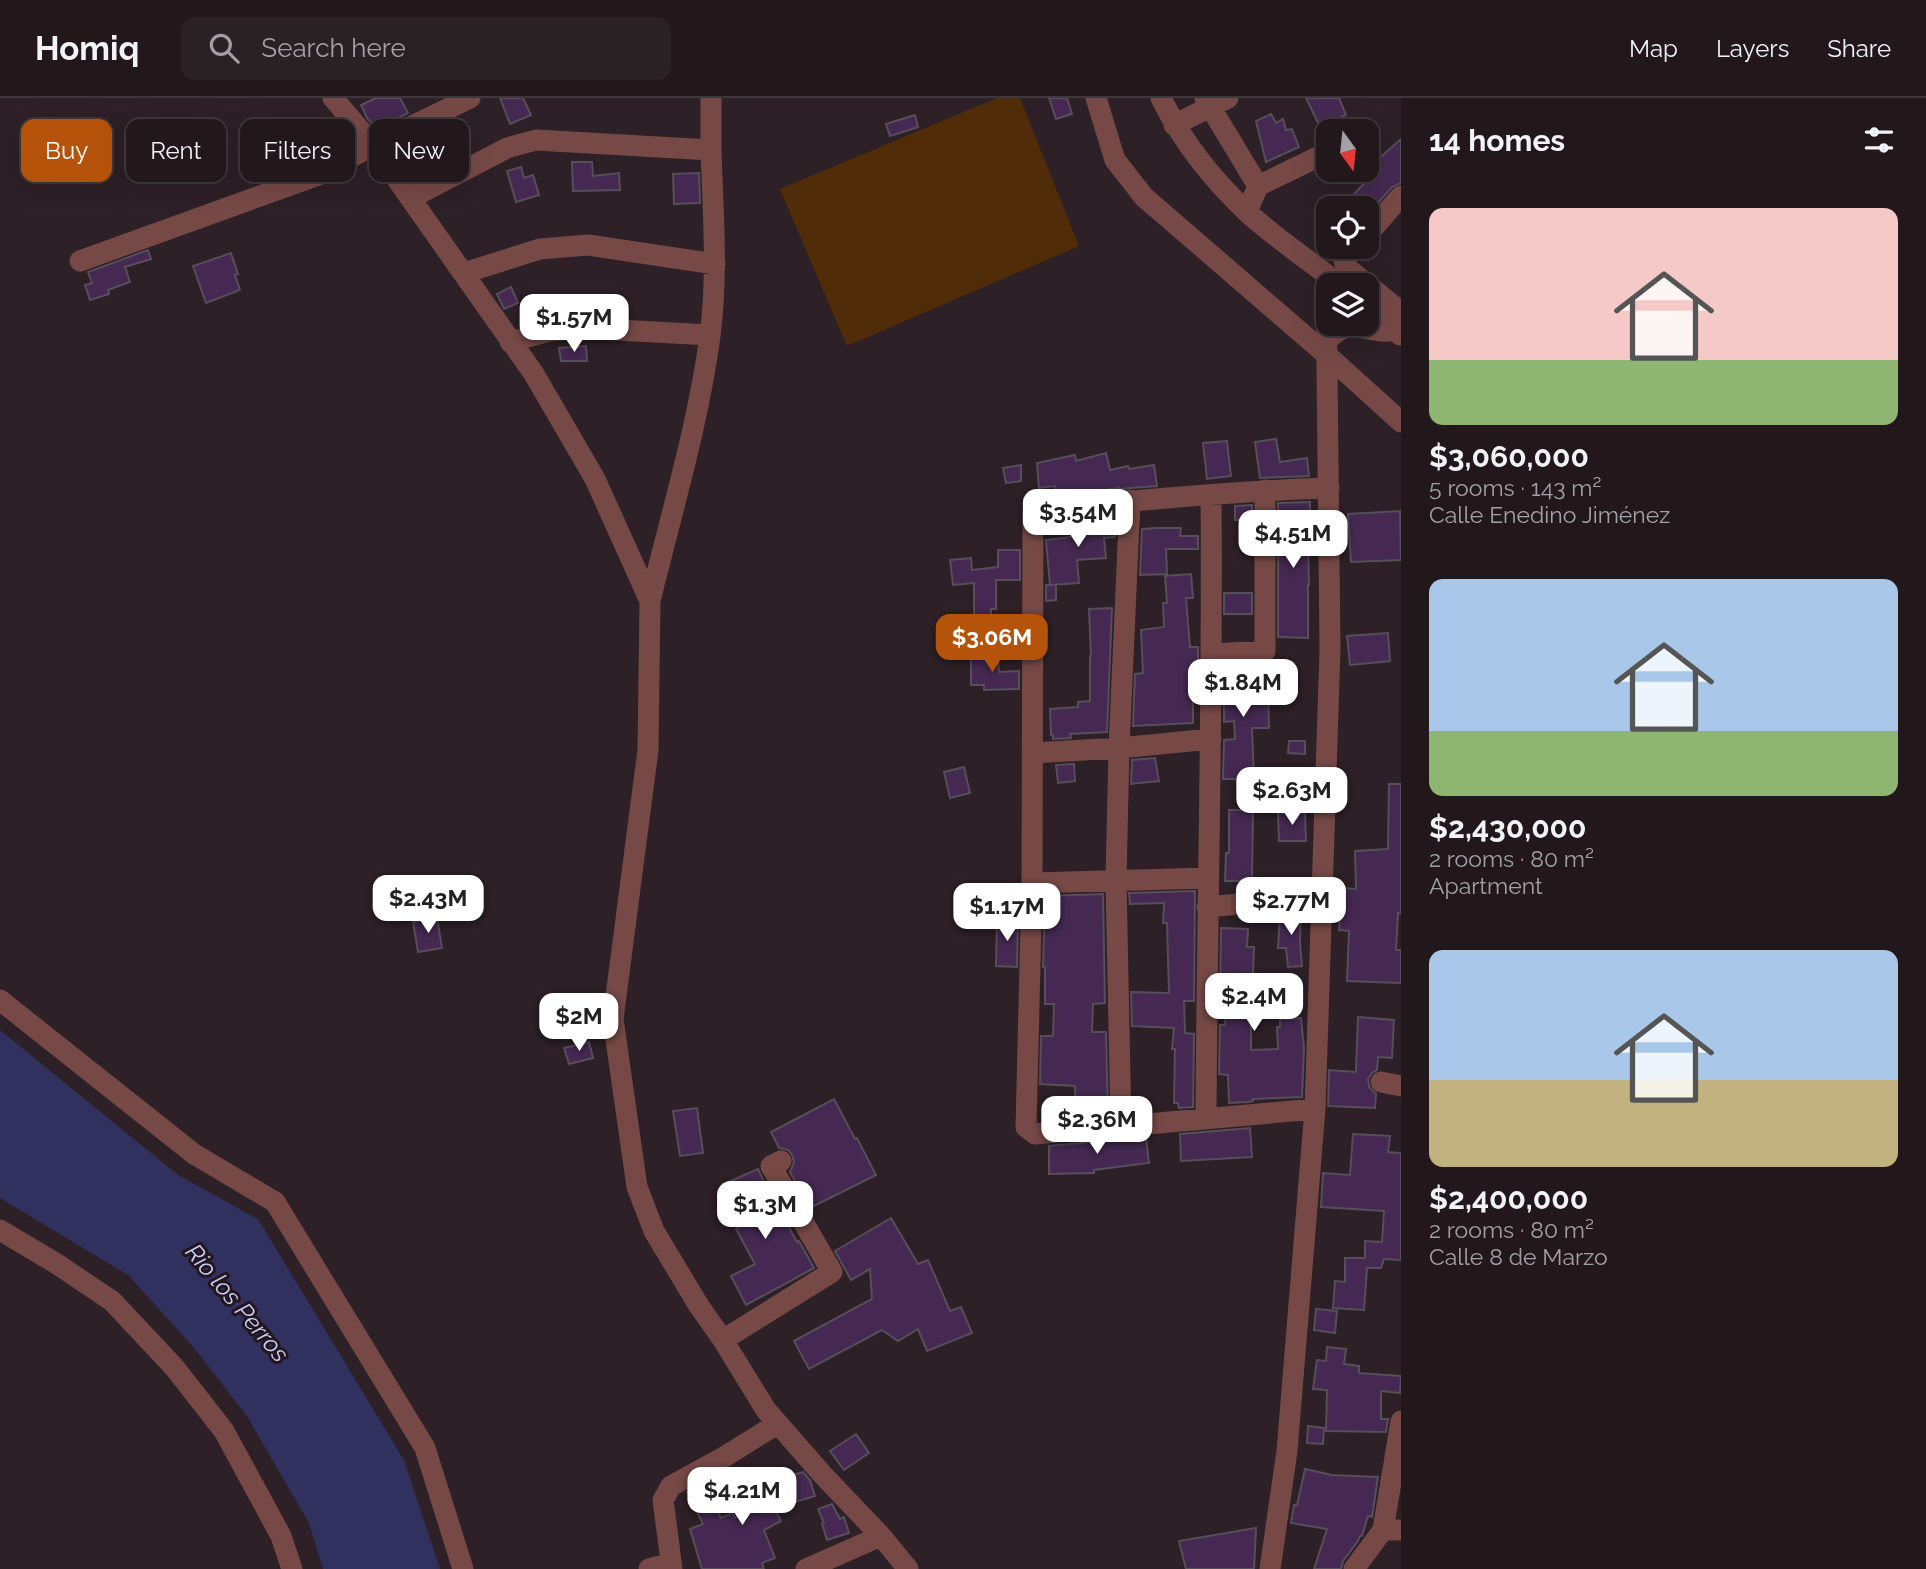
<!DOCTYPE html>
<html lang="en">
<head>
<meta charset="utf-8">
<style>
  :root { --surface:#22181c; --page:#2a2125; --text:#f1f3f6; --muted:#a2a0a3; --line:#3f373b; --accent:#b45309 }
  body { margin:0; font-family:Raleway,sans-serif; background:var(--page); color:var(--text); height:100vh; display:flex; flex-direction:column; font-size:26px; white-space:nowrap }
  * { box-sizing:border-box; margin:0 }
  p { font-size:23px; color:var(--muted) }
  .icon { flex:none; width:38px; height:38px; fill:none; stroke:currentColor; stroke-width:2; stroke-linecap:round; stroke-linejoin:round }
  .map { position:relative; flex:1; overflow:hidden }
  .drawer { display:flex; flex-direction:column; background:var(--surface); width:525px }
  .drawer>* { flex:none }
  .banner { position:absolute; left:21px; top:21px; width:665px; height:63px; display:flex; gap:14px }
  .needle { width:46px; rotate:165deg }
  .controls { position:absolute; left:1316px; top:21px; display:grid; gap:14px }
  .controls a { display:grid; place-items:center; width:63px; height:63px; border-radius:14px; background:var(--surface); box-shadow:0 7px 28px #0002,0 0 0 2px var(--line); font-size:35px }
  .price { position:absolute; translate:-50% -60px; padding:0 16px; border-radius:14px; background:#fff; color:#222; font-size:23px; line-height:46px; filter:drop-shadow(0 2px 4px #0008) }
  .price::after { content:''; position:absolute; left:50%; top:42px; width:21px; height:16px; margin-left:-10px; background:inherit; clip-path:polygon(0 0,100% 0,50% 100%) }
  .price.active { background:var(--accent); color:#fff }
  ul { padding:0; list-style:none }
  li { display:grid; align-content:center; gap:14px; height:371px; padding:0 28px }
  li span { display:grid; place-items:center; height:217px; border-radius:14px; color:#555 }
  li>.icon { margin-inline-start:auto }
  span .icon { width:126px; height:126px; fill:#fffc; stroke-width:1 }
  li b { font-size:30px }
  h2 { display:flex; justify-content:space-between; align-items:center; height:84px; padding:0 28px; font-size:30px }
  .chip { padding:0 24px; border-radius:14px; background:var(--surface); box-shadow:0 7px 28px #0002,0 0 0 2px var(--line); font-size:24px; line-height:63px }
  .chip.active { background:var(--accent); color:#fff }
  header { display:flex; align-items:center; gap:42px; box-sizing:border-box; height:98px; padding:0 35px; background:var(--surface); border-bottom:2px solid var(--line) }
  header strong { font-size:33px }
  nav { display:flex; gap:38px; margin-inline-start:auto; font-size:24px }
  .search { width:490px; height:63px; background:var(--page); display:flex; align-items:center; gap:18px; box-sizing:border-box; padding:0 24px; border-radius:14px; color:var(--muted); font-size:26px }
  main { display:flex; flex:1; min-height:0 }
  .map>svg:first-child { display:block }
  .green { fill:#512c09 }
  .water { fill:#30315f }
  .building { fill:#452952; stroke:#564e5a; stroke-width:2 }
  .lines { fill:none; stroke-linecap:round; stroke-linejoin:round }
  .minor { stroke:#764946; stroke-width:21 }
  .labels { text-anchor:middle; stroke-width:6; stroke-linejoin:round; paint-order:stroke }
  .water-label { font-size:24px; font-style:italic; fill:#c8cdfc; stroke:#23171d }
</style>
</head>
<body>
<header>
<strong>Homiq</strong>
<div class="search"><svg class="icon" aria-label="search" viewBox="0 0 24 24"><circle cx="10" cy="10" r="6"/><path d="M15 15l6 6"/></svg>Search here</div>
<nav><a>Map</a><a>Layers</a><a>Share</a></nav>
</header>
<main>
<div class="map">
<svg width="1401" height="1471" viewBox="0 0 1401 1471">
  <rect width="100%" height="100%" fill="#2d2026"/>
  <!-- green -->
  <path class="green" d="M 997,0 L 1020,0 L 1079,148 L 847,248 L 780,91 Z"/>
  <!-- water -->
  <path class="water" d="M 0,932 L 178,1077 L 258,1121 L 404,1362 L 440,1471 L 323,1471 L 309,1425 L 248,1320 L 196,1252 L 128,1177 L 0,1100 Z"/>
  <!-- building -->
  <path class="building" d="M 376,0 L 400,0 L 408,15 L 376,31 L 367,20 L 361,7 Z
    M 500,0 L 523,0 L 531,17 L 510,26 Z
    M 1049,0 L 1067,0 L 1072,16 L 1056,21 Z
    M 1306,0 L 1339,0 L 1346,17 L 1320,29 Z
    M 1271,16 L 1276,25 L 1283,21 L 1286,32 L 1292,31 L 1299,49 L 1266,64 L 1256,23 Z
    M 915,17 L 918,29 L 890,38 L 886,26 Z
    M 1401,41 L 1401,85 L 1392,89 L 1378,105 L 1375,103 L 1368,110 L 1341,110 L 1371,78 L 1365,73 Z
    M 572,64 L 592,64 L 593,78 L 619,75 L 620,92 L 573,93 Z
    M 521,69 L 524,80 L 533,77 L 539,97 L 516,104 L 507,73 Z
    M 699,75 L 700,105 L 674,106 L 673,76 Z
    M 148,152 L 151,161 L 125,169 L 130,184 L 108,192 L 109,196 L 90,202 L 85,187 L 92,185 L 88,174 Z
    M 231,155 L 238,176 L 235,177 L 240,192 L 206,205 L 193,168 Z
    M 511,189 L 518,205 L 504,211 L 497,196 Z
    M 586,248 L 587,263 L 561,263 L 559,250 Z
    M 1276,341 L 1280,364 L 1307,360 L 1309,378 L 1260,380 L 1255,344 Z
    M 1227,343 L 1231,378 L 1207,381 L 1203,345 Z
    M 1106,355 L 1110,372 L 1128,368 L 1129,371 L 1154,367 L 1157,388 L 1119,391 L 1119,390 L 1087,394 L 1086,393 L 1057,397 L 1055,388 L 1039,390 L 1037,365 L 1075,357 L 1076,363 Z
    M 1021,367 L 1021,383 L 1006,385 L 1003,370 Z
    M 1310,404 L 1310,416 L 1307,416 L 1309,487 L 1308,487 L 1308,540 L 1278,539 L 1278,405 Z
    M 1252,407 L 1252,452 L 1248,452 L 1249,422 L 1235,422 L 1235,408 Z
    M 1400,413 L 1401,462 L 1351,464 L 1348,416 Z
    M 1116,420 L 1115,439 L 1104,440 L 1106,460 L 1077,462 L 1079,485 L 1050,487 L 1046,442 L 1078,438 L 1077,422 Z
    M 1157,430 L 1181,430 L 1180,438 L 1198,438 L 1198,451 L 1166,451 L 1167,476 L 1140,477 L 1142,431 Z
    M 998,452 L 1020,452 L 1020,482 L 996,482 L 996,511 L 991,511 L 991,525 L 974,525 L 974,485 L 953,487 L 950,462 L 971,460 L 972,472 L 998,469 Z
    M 1191,476 L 1193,500 L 1186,500 L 1190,549 L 1198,549 L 1198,570 L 1193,571 L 1193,625 L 1133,628 L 1135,576 L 1143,575 L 1141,532 L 1164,529 L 1163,505 L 1167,505 L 1165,478 Z
    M 1046,487 L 1056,487 L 1056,502 L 1046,503 Z
    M 1224,495 L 1252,495 L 1252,516 L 1224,516 Z
    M 1112,510 L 1107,634 L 1070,636 L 1071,640 L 1053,641 L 1053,637 L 1051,637 L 1050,611 L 1078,609 L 1078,604 L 1090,603 L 1090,558 L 1091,558 L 1089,511 Z
    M 1388,535 L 1390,563 L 1350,567 L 1347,538 Z
    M 971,555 L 988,555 L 988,562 L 998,562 L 999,574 L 1019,573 L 1019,591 L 984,592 L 984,587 L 971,587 Z
    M 1258,567 L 1257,594 L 1268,594 L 1269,630 L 1252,630 L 1254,681 L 1223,681 L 1224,642 L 1235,641 L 1234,623 L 1224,624 L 1224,569 Z
    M 1289,643 L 1305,643 L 1305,656 L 1288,655 Z
    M 1155,660 L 1159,683 L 1131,686 L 1132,662 Z
    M 1074,666 L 1075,683 L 1058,685 L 1056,667 Z
    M 964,669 L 970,695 L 950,700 L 944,674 Z
    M 1389,686 L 1401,686 L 1401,815 L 1398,815 L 1396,852 L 1401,852 L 1401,885 L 1347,883 L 1349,833 L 1339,832 L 1343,790 L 1356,791 L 1355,753 L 1388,751 Z
    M 1254,688 L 1268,689 L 1266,706 L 1252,705 Z
    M 1229,712 L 1253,712 L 1252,783 L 1225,783 L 1226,755 L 1229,755 Z
    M 1305,714 L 1306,743 L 1279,743 L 1278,715 Z
    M 1195,793 L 1194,903 L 1184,903 L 1185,935 L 1194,936 L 1193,1009 L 1179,1010 L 1178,1005 L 1174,1005 L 1175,951 L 1172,951 L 1174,930 L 1132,928 L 1131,894 L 1169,895 L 1167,825 L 1163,825 L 1164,805 L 1130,806 L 1129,795 Z
    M 1103,796 L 1105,905 L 1093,906 L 1092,934 L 1106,934 L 1108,1016 L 1076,1019 L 1075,988 L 1040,986 L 1041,938 L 1053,938 L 1054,906 L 1045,906 L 1045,869 L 1043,869 L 1045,798 Z
    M 1301,813 L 1300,845 L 1302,868 L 1288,869 L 1286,850 L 1278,850 L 1280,815 Z
    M 437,820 L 442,850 L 418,854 L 413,824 Z
    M 997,821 L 1018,821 L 1017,869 L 996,868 Z
    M 1221,830 L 1248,831 L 1247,849 L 1254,849 L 1252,902 L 1251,902 L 1251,952 L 1278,951 L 1277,929 L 1280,929 L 1280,921 L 1301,920 L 1304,950 L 1302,999 L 1253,1001 L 1253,1003 L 1249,1004 L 1229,1005 L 1228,977 L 1219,976 L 1220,927 L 1225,927 L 1227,902 L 1220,901 Z
    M 1358,919 L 1394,922 L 1392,960 L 1378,959 L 1377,972 L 1372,975 L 1368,981 L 1369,989 L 1376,996 L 1375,1010 L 1328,1008 L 1329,972 L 1356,974 Z
    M 589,944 L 593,960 L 569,966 L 564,950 Z
    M 834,1001 L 855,1041 L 857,1040 L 876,1077 L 810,1110 L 790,1074 L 794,1064 L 792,1057 L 788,1052 L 779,1050 L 771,1034 Z
    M 697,1010 L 703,1055 L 680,1058 L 673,1013 Z
    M 1250,1030 L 1252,1059 L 1181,1063 L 1180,1036 Z
    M 1353,1036 L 1390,1038 L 1388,1054 L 1401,1055 L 1401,1162 L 1384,1161 L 1381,1170 L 1367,1170 L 1364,1212 L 1333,1210 L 1335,1183 L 1345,1184 L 1345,1160 L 1365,1160 L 1365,1143 L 1382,1144 L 1384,1113 L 1321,1109 L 1323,1075 L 1350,1077 Z
    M 1146,1039 L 1149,1065 L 1094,1072 L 1094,1075 L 1049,1076 L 1049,1048 Z
    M 758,1071 L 765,1086 L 766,1086 L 787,1121 L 785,1122 L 797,1144 L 799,1143 L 814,1170 L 746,1207 L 731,1178 L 755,1166 L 736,1131 L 746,1125 L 728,1084 Z
    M 891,1120 L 918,1166 L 928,1162 L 950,1213 L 961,1209 L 972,1235 L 927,1253 L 918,1231 L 898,1243 L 882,1232 L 809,1271 L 794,1243 L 872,1201 L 870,1171 L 851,1182 L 835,1153 Z
    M 1316,1211 L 1337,1213 L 1335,1235 L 1314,1232 Z
    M 1327,1249 L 1346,1251 L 1344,1266 L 1359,1268 L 1359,1275 L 1401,1278 L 1400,1295 L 1381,1293 L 1381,1321 L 1388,1321 L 1386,1334 L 1326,1333 L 1327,1292 L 1313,1291 L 1317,1262 L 1326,1263 Z
    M 1308,1328 L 1324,1330 L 1323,1346 L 1307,1345 Z
    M 856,1336 L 869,1355 L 844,1372 L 830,1353 Z
    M 1305,1371 L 1332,1377 L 1378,1379 L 1372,1419 L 1368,1418 L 1362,1438 L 1360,1438 L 1358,1443 L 1343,1463 L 1341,1471 L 1314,1471 L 1327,1431 L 1291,1425 L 1294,1407 L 1297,1407 Z
    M 803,1374 L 810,1382 L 815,1398 L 774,1410 L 781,1423 L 764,1432 L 775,1460 L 762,1465 L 764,1471 L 702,1471 L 690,1431 L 703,1426 L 687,1394 L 704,1385 L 721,1420 L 732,1415 L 735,1420 L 775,1397 L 770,1384 Z
    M 832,1406 L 840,1421 L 844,1419 L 849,1435 L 827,1442 L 822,1426 L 824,1425 L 818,1411 Z
    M 1256,1430 L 1254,1471 L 1186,1471 L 1179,1443 Z"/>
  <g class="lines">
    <!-- minor -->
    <path class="minor" d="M 333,0 L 373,47 L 534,276 L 595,381 L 650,503 C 671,416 698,328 710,238 C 718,176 713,114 711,52 L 536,42 L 507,50 L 411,100
      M 1096,0 L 1115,62 L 1144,99 L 1327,257 L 1401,324
      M 1161,0 C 1182,43 1211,80 1246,113 C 1274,139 1306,160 1336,184
      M 1205,0 L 1258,88
      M 1174,27 L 1228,0
      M 711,52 L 711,0
      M 1247,114 L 1258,88 L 1328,54
      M 1367,137 L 1401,98
      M 1356,149 L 1344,162 L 1346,169 L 1401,214
      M 80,163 L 321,76 L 373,47 L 470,0
      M 464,175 L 540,151 L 588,147 L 715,166
      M 1367,209 L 1400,237
      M 1326,243 C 1332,238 1337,232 1345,230 C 1364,224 1384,243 1401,226
      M 510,244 L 550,233 L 581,230 L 710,237
      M 650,503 L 648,652 L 613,921 L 637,1089 L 654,1133 L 699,1208 L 723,1242 L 766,1312 L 822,1376 L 881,1438 L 908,1471
      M 1213,556 L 1265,553 L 1265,392
      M 1032,655 L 1119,650 L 1211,641
      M 1032,785 L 1208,780
      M 1207,809 L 1323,798
      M 0,902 L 194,1056 L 275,1104 L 425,1350 L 463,1471
      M 1381,984 L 1401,988
      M 1315,1011 L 1035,1036 L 1026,1029 L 1032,785 L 1033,418 L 1041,412 C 1137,402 1233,393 1329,390
      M 1206,1020 C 1207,813 1213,605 1211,397
      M 1121,1028 L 1116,782 L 1119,650 L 1130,402
      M 0,1132 L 57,1166 L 112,1203 L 174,1269 L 224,1333 L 281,1438 L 292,1471
      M 723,1242 L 832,1174 L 771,1068 L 781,1063
      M 1401,1323 L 1383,1432 L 1401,1432
      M 649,1471 L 671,1465
      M 672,1471 L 663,1402 L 671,1388 L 724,1359 L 777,1326
      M 806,1471 L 881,1438
      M 1270,1471 L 1287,1353 L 1315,1011 L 1330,552 L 1326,176
      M 1354,1471 L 1383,1432"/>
  </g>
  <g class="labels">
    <!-- water labels -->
    <g class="water-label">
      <text transform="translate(237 1205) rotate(50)" y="8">Rio los Perros</text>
    </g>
  </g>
</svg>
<div class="controls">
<a><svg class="needle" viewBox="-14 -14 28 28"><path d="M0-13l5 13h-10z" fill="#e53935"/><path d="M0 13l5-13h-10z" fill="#a2a0a3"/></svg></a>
<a><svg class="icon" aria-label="locate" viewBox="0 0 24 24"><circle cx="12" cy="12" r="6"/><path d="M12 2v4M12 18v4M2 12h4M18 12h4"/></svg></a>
<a><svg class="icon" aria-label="layers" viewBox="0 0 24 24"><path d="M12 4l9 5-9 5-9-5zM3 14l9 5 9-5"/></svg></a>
</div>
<b class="price" style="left:574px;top:256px">$1.57M</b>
<b class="price" style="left:1078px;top:451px">$3.54M</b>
<b class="price" style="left:1293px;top:472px">$4.51M</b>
<b class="price active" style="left:992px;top:576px">$3.06M</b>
<b class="price" style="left:1243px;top:621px">$1.84M</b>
<b class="price" style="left:1292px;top:729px">$2.63M</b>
<b class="price" style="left:428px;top:837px">$2.43M</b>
<b class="price" style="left:1291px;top:839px">$2.77M</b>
<b class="price" style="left:1007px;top:845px">$1.17M</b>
<b class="price" style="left:1254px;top:935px">$2.4M</b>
<b class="price" style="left:579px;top:955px">$2M</b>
<b class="price" style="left:1097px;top:1058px">$2.36M</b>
<b class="price" style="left:765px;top:1143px">$1.3M</b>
<b class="price" style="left:742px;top:1429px">$4.21M</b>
<div class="banner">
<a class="chip active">Buy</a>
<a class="chip">Rent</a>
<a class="chip">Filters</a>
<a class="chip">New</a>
</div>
</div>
<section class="drawer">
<h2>14 homes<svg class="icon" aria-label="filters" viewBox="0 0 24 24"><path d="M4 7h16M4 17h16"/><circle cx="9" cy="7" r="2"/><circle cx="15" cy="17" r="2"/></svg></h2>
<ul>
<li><span style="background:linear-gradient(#f6c9c9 70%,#8fb573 0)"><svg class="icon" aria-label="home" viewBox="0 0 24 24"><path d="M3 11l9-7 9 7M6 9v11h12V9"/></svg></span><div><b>$3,060,000</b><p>5 rooms · 143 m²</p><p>Calle Enedino Jiménez</p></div></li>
<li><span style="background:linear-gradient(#a9c7e8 70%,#8fb573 0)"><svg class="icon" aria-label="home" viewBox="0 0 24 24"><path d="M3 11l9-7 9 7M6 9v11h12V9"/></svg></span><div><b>$2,430,000</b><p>2 rooms · 80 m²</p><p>Apartment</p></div></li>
<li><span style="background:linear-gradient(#a9c7e8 60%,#c2b280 0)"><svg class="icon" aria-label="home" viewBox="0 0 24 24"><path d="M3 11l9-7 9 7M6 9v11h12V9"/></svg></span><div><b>$2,400,000</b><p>2 rooms · 80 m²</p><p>Calle 8 de Marzo</p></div></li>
</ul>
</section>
</main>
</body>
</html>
